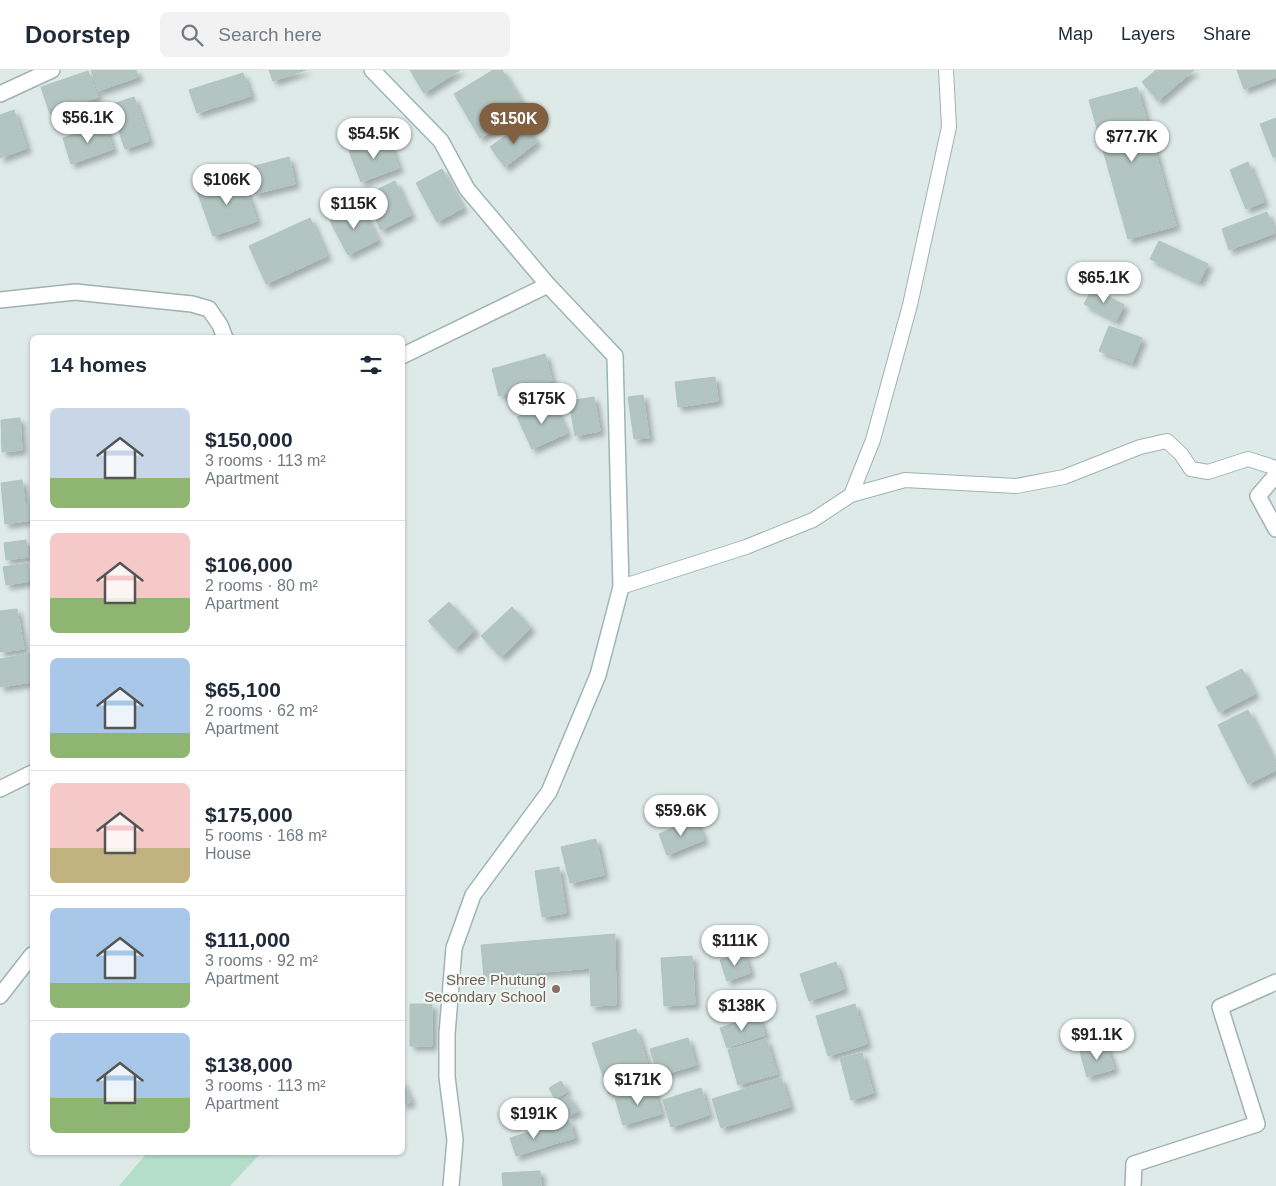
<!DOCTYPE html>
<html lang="en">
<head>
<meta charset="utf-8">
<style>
  :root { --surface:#fff; --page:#f2f2f3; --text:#1f2937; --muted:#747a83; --line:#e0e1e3; --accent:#816041 }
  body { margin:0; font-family:Arial,sans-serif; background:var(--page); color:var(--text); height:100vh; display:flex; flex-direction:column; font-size:19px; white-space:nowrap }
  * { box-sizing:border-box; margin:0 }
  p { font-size:16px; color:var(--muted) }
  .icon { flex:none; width:28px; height:28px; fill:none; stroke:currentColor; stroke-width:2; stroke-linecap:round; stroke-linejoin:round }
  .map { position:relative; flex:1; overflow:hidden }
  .side { position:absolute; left:30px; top:265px; width:375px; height:820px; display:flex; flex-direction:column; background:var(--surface); border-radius:8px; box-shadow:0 1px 4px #0004 }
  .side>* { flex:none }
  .price { position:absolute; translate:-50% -42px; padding:0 11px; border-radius:18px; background:#fff; color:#222; font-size:16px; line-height:32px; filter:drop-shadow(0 1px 2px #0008) }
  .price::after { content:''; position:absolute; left:50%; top:30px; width:15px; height:11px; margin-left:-8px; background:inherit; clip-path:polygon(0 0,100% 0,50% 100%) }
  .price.on { background:var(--accent); color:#fff }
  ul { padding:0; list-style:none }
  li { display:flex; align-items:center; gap:15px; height:125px; padding:0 20px }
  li+li { border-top:1px solid var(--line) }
  li span { display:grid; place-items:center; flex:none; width:140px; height:100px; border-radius:8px; color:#555 }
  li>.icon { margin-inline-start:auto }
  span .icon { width:60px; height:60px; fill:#fffc; stroke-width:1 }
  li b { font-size:21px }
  h2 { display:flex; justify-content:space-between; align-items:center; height:60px; padding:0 20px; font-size:21px }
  header { display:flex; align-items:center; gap:30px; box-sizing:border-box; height:70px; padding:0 25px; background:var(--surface); border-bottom:1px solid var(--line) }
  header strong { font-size:24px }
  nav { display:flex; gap:28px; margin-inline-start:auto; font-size:18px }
  .search { width:350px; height:45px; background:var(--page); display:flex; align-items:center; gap:12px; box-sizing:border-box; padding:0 18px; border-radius:8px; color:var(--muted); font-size:19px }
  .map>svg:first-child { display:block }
  .green { fill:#b4ddca }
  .building { fill:#b2c5c1; stroke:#b0c4c0; filter:url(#shadow) }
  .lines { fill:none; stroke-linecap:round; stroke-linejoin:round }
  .lane-casing { stroke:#a0b2b0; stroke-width:16 }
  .street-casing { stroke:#a0b2b0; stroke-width:18 }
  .secondary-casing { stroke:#9cb6b3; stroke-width:18 }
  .lane { stroke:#fff; stroke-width:14 }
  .street { stroke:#fff; stroke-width:15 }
  .secondary { stroke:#fff; stroke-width:15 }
  .education-dot { fill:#8d6e63; stroke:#edf7f4; stroke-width:2 }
  .labels { text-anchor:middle; stroke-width:4; stroke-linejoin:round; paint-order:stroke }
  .education-label { font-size:15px; fill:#785e54; stroke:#edf7f4; text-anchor:end }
</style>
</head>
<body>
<header>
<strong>Doorstep</strong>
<div class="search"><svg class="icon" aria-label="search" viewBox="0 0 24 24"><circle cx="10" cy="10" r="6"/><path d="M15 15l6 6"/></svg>Search here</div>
<nav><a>Map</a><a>Layers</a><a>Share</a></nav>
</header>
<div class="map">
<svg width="1276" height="1116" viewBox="0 0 1276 1116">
  <defs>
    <filter id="shadow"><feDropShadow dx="4.5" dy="4.5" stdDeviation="2.5" flood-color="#0004"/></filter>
  </defs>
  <rect width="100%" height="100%" fill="#ddeae8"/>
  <!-- green -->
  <path class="green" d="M 147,1083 L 147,1082 L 261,1083 L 230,1116 L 119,1116 Z"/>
  <!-- building -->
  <path class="building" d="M 91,0 L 136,0 L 138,7 L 98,21 Z
    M 269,0 L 306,0 L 273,11 Z
    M 410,0 L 460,0 L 424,23 Z
    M 493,0 L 502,0 L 527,40 L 480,68 L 454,24 Z
    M 1156,0 L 1194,0 L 1158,31 L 1142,12 Z
    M 1237,0 L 1276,0 L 1276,7 L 1244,19 Z
    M 88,1 L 98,27 L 50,44 L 41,17 Z
    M 243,3 L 251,26 L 197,43 L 189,20 Z
    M 1137,17 L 1176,156 L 1128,169 L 1089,30 Z
    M 134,27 L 149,71 L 125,79 L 110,35 Z
    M 14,40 L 27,78 L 0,88 L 0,45 Z
    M 1276,48 L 1276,86 L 1273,87 L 1260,54 Z
    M 523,53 L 537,72 L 505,97 L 490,77 Z
    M 104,54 L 113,79 L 71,94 L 63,68 Z
    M 387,67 L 399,98 L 361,112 L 349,81 Z
    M 289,87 L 295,114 L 254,124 L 247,98 Z
    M 1248,92 L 1264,132 L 1246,139 L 1230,100 Z
    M 442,99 L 463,138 L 437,152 L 416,113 Z
    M 241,106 L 257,151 L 213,166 L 197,121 Z
    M 395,111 L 411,145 L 381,160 L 364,126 Z
    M 360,135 L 378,170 L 348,185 L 330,151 Z
    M 1267,142 L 1275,163 L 1229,180 L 1222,159 Z
    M 310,148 L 327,186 L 266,214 L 249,176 Z
    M 1159,171 L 1208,194 L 1199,212 L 1150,189 Z
    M 1093,218 L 1124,235 L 1116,251 L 1084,234 Z
    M 1109,256 L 1142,268 L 1132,293 L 1099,281 Z
    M 545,284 L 552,311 L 499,326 L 492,299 Z
    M 715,307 L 718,331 L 678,337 L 675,312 Z
    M 643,325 L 649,368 L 634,369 L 628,327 Z
    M 594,327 L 600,361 L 575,366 L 569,331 Z
    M 552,331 L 567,363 L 532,379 L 517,347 Z
    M 20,348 L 22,380 L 2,382 L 1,350 Z
    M 22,410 L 25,435 L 32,434 L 32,450 L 5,454 L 1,413 Z
    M 26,470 L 29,487 L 6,490 L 4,473 Z
    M 28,493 L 31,511 L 6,515 L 3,497 Z
    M 449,532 L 475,560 L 455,579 L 428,551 Z
    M 512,537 L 531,558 L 501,587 L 481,566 Z
    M 17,539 L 24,579 L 0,582 L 0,541 Z
    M 32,583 L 32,612 L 0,617 L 0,589 Z
    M 1242,599 L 1255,624 L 1219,642 L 1206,617 Z
    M 1248,640 L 1276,694 L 1276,700 L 1248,714 L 1218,655 Z
    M 695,748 L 704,770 L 667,785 L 659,764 Z
    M 596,769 L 604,805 L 570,813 L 561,777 Z
    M 559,797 L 566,843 L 542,847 L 535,801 Z
    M 615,864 L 616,935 L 591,936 L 590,898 L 484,907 L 481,875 Z
    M 744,883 L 750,903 L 727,911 L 720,890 Z
    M 692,886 L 695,934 L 664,936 L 661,888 Z
    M 836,892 L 844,919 L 809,931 L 800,904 Z
    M 410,934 L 432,934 L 432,976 L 410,976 Z
    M 855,934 L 867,974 L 828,986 L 816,946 Z
    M 758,945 L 765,965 L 727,978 L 720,958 Z
    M 636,959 L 653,1010 L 609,1024 L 592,973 Z
    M 688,968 L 696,995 L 658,1006 L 650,979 Z
    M 766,969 L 777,1004 L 738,1015 L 728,980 Z
    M 1106,974 L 1114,999 L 1087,1007 L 1080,982 Z
    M 862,983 L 873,1023 L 851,1030 L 840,988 Z
    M 781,1008 L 790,1037 L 721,1058 L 712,1029 Z
    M 402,1009 L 411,1032 L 402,1035 Z
    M 561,1011 L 567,1022 L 555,1029 L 549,1018 Z
    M 653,1017 L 661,1044 L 623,1055 L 615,1028 Z
    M 701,1018 L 709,1045 L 671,1057 L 663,1030 Z
    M 568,1026 L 578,1041 L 567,1047 L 558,1032 Z
    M 569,1050 L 575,1068 L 557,1073 L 552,1055 Z
    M 552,1055 L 557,1073 L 516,1086 L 510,1068 Z
    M 540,1101 L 541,1116 L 503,1116 L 502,1103 Z"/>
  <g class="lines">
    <!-- lane casing -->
    <g class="lane-casing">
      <path id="lane" d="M 851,425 L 905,410 L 1016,416 L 1064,407 L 1140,377 L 1167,371 L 1181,384 L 1191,399 L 1208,402 L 1248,389 L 1276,398
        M 621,517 L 746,477 L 813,450 L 851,425 L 873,370 L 910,235 L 949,57 L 946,0"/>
    </g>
    <!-- street casing -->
    <g class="street-casing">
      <path id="street" d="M 0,24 L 52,0
        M 0,230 L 75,222 L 192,234 L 209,239 L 220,255 L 225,268
        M 402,286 L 548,215
        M 1276,405 L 1258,426 L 1276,459
        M 0,719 L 32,703
        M 0,926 L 32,885
        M 1133,1116 L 1134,1094 L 1257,1054 L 1220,937 L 1276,912"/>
    </g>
    <!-- secondary casing -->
    <g class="secondary-casing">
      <path id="secondary" d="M 372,0 L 441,71 L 467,119 L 548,215 L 615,286 L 621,517 L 598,605 L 549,722 L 473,825 L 454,878 L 447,964 L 447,1007 L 455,1070 L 451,1116"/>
    </g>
    <!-- lane -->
    <use href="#lane" class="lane"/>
    <!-- street -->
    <use href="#street" class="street"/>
    <!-- secondary -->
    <use href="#secondary" class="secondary"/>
  </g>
  <!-- markers -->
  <circle class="education-dot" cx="556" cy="919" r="5"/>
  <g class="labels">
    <!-- education labels -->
    <g class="education-label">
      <text x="546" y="915">Shree Phutung<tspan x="546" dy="17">Secondary School</tspan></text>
    </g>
  </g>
</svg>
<b class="price" style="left:88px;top:74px">$56.1K</b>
<b class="price on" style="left:514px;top:75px">$150K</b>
<b class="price" style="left:374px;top:90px">$54.5K</b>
<b class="price" style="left:1132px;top:93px">$77.7K</b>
<b class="price" style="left:227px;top:136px">$106K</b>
<b class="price" style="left:354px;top:160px">$115K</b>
<b class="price" style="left:1104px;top:234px">$65.1K</b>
<b class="price" style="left:542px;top:355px">$175K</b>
<b class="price" style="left:681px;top:767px">$59.6K</b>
<b class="price" style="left:735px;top:897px">$111K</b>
<b class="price" style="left:742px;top:962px">$138K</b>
<b class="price" style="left:1097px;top:991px">$91.1K</b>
<b class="price" style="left:638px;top:1036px">$171K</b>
<b class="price" style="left:534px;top:1070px">$191K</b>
<section class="side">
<h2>14 homes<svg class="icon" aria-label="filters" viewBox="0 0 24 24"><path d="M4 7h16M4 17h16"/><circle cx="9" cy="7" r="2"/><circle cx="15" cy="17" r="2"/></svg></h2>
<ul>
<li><span style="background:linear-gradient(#c9d6e8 70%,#8fb573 0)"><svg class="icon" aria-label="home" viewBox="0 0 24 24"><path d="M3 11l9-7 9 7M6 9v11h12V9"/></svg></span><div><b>$150,000</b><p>3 rooms · 113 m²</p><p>Apartment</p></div></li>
<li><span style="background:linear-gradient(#f6c9c9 65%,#8fb573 0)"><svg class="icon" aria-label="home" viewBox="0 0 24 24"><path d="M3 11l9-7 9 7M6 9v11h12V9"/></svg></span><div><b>$106,000</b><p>2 rooms · 80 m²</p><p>Apartment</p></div></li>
<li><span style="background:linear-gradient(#a9c7e8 75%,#8fb573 0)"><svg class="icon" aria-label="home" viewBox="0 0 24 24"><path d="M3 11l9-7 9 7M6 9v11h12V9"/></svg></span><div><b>$65,100</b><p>2 rooms · 62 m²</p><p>Apartment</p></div></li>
<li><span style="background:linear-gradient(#f6c9c9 65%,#c2b280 0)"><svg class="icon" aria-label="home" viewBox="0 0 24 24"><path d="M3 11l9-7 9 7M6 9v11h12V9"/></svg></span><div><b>$175,000</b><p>5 rooms · 168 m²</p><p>House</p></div></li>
<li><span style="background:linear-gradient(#a9c7e8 75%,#8fb573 0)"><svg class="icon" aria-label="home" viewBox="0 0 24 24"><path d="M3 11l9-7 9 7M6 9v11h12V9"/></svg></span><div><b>$111,000</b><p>3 rooms · 92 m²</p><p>Apartment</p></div></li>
<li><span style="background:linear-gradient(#a9c7e8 65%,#8fb573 0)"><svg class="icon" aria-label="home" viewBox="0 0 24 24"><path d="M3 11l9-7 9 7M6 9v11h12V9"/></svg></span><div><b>$138,000</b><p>3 rooms · 113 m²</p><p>Apartment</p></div></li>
</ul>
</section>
</div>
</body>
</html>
